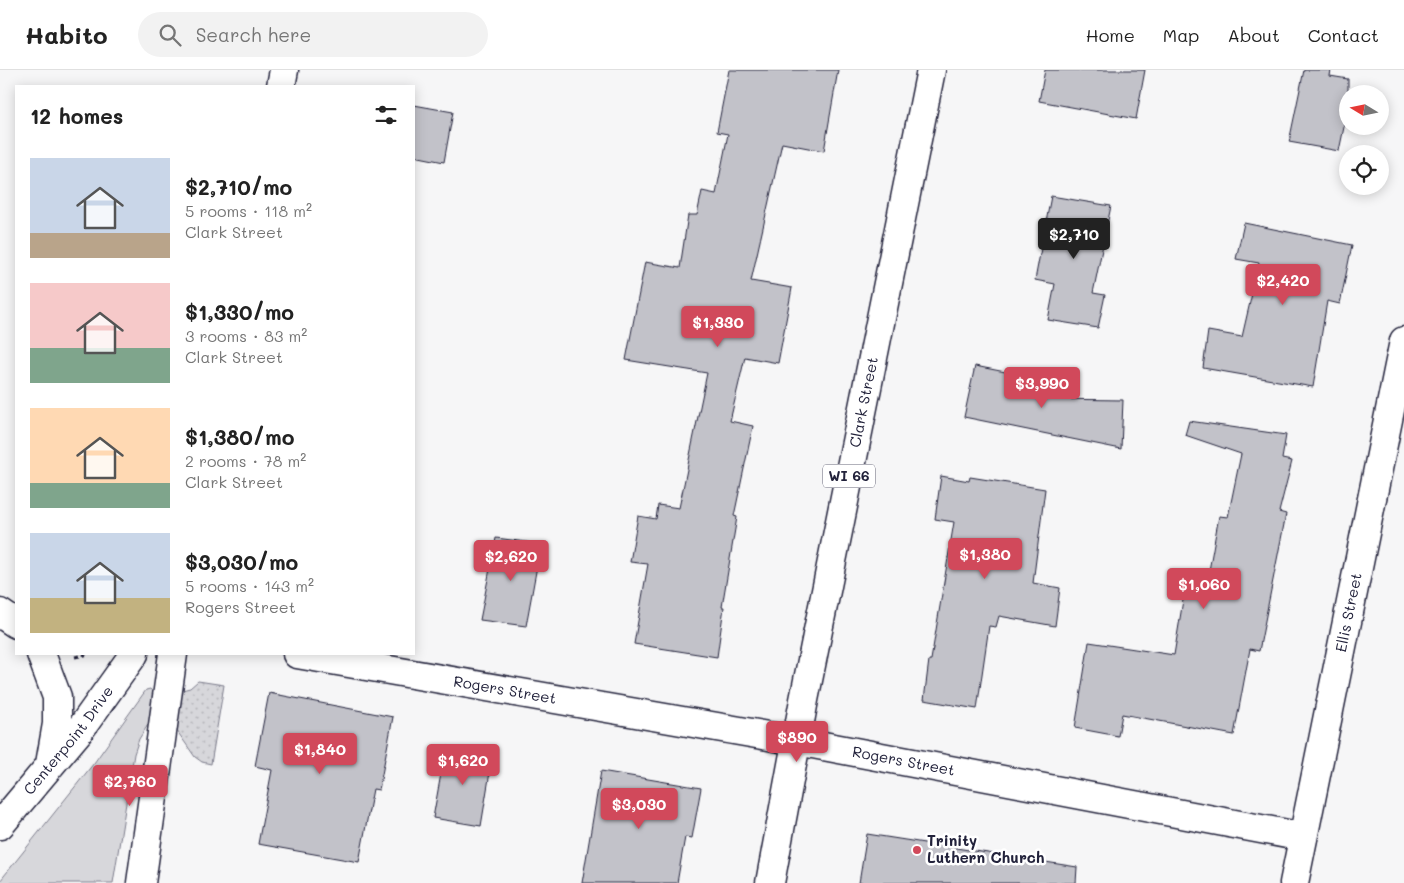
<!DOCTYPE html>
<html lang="en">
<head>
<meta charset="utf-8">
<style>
  :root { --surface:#fff; --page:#f2f2f2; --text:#222; --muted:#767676; --line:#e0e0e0; --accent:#d1495b }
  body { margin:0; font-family:Mali,sans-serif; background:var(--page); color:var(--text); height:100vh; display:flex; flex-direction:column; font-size:19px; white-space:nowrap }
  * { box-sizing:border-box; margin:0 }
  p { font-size:16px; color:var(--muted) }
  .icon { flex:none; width:28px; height:28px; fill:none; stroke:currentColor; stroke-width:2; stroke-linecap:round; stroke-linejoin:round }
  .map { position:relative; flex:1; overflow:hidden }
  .drawer { position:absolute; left:15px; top:15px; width:400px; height:570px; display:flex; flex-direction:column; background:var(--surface); border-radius:0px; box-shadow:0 2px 12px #0003 }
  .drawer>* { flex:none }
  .needle { width:32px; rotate:280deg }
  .buttons { position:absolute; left:1339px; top:15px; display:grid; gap:10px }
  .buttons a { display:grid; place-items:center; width:50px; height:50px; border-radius:50%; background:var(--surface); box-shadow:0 2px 12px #0003; font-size:25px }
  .price { position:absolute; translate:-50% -42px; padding:0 11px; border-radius:5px; background:var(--accent); color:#fff; font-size:16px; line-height:32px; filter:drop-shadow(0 1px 2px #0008) }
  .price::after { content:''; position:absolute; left:50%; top:30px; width:15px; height:11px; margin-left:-8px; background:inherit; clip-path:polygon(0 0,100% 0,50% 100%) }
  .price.selected { background:#222; color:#fff }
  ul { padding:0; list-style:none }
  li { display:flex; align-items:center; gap:15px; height:125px; padding:0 15px }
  li span { display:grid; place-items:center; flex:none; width:140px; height:100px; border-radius:0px; color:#555 }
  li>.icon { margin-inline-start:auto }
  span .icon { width:60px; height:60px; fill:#fffc; stroke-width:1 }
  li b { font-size:21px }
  h2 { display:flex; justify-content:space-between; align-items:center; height:60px; padding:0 15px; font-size:21px }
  header { display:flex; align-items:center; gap:30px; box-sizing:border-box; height:70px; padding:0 25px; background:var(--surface); border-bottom:1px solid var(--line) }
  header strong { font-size:24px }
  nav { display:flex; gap:28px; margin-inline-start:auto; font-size:18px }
  .search { width:350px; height:45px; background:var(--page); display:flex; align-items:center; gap:12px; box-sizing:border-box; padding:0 18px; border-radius:28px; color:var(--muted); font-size:19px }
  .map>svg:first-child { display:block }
  .grass { fill:url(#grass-dots); stroke:#7c7c8b }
  .park { fill:#d7d7db; stroke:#7c7c8b }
  .building { fill:#c2c2c9; stroke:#22223b }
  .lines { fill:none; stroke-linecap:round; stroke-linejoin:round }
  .minor-casing { stroke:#22223b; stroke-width:31 }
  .primary-casing { stroke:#22223b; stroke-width:31 }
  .path { stroke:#22223b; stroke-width:3; stroke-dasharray:5 4; stroke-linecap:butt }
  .minor { stroke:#fff; stroke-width:28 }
  .primary { stroke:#fff; stroke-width:28 }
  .poi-dot { fill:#d1495b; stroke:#fff; stroke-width:2 }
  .labels { text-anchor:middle; stroke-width:5; stroke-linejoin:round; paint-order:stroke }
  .shield { fill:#fff; stroke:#646476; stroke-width:1 }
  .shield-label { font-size:14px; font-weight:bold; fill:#22223b }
  .street-label { font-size:15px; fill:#22223b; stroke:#fff }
  .poi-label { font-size:15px; font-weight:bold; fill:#22223b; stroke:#fff; text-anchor:start }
</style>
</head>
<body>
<header>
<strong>Habito</strong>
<div class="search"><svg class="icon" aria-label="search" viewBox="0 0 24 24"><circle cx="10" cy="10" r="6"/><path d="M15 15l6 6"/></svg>Search here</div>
<nav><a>Home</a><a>Map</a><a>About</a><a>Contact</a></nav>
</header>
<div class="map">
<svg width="1404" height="813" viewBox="0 0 1404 813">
  <defs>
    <pattern id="grass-dots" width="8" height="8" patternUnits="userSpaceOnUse" patternTransform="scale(1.25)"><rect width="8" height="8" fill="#d7d7db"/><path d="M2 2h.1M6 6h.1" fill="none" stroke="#b8b8bd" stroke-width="1.8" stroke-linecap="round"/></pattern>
  </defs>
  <rect width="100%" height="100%" fill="#f6f6f7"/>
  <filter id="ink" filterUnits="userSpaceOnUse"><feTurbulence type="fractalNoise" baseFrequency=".02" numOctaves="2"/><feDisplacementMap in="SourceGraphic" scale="10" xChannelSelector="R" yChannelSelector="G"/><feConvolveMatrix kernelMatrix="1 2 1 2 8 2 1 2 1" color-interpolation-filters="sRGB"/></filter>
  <g filter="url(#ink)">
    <!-- grass -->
    <path class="grass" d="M 198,611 L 224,615 L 211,694 L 202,692 L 195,687 L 177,661 L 174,653 L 178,621 L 190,618 Z"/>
    <!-- park -->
    <path class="park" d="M 150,619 L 153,622 L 153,625 L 149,653 L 139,669 L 134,684 L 113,813 L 0,813 L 0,811 L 94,693 L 146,620 Z"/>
    <!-- building -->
    <path class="building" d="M 729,0 L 838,0 L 824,81 L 782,73 L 751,211 L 792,218 L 778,293 L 745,287 L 730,351 L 753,356 L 734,446 L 737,447 L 722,537 L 724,537 L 717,587 L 634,574 L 648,494 L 630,492 L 638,446 L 656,449 L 658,435 L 679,438 L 707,303 L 626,290 L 645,192 L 680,198 L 688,145 L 697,145 L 702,121 L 716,124 L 728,64 L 717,62 Z
      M 1045,0 L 1145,0 L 1136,49 L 1039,31 Z
      M 1304,0 L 1331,0 L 1330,6 L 1348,9 L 1348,38 L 1339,81 L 1289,72 Z
      M 414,35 L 453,42 L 444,92 L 414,86 Z
      M 1051,126 L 1111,136 L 1093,223 L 1105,225 L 1098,258 L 1048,250 L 1055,214 L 1035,210 Z
      M 1244,153 L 1352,175 L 1340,234 L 1327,231 L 1313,317 L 1203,298 L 1208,261 L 1242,267 L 1259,193 L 1236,189 Z
      M 975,296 L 1051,311 L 1048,329 L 1123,330 L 1121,379 L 964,347 Z
      M 1189,351 L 1286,365 L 1282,389 L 1292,391 L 1279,442 L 1286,444 L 1259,581 L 1250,579 L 1234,665 L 1122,644 L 1118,666 L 1075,658 L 1089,572 L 1174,585 L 1184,524 L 1204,528 L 1219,446 L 1228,447 L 1241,384 L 1185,365 Z
      M 941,406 L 969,411 L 970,407 L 1045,419 L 1033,513 L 1060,518 L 1055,556 L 999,546 L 996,557 L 989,556 L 977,639 L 924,630 L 929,590 L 931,590 L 954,452 L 935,449 Z
      M 496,468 L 541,474 L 526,556 L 480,550 Z
      M 269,623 L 393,647 L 379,720 L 373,719 L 359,792 L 258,774 L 272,700 L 255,696 Z
      M 446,676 L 493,684 L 481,756 L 433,748 Z
      M 601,701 L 701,718 L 692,768 L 685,767 L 677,813 L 582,813 Z
      M 867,764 L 1077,797 L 1076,813 L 859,813 Z"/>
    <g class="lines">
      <!-- minor casing -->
      <g class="minor-casing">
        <g id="minor">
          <path id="s1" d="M 297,584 L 797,671 L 1303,767"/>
          <path d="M 141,813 L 173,584"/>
          <path id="s2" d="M 1294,813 L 1404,271"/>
        </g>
      </g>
      <!-- primary casing -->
      <g class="primary-casing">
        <g id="primary">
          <path d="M 281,16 L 284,0"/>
          <path d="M 0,543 L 16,554"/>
          <path d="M 41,584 L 57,627 L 57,654 L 50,694"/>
          <path id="s3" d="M 0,755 L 79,661 L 134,584"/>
          <path id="s4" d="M 770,813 L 804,630 L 931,0"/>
        </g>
      </g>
      <!-- path -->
      <path class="path" d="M 75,587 L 85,585 L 83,584"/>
      <!-- minor -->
      <use href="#minor" class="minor"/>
      <!-- primary -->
      <use href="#primary" class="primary"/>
    </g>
  </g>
  <!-- markers -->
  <circle class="poi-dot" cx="917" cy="780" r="5"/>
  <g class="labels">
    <!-- shield labels -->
    <rect class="shield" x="823" y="394.5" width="52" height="23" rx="4"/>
    <g class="shield-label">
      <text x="849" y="411">WI 66</text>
    </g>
    <!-- street labels -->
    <g class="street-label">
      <text dy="5" stroke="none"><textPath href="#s4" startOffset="490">Clark Street</textPath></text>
      <text dy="5" stroke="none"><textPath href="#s2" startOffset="276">Ellis Street</textPath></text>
      <text dy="5" stroke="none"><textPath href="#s1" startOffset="211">Rogers Street</textPath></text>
      <text dy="5" stroke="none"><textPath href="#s3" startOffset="109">Centerpoint Drive</textPath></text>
      <text dy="5" stroke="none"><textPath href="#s1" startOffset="616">Rogers Street</textPath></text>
    </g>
    <!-- poi labels -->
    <g class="poi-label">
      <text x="927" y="776">Trinity<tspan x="927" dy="17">Luthern Church</tspan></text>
    </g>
  </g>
</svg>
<div class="buttons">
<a><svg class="needle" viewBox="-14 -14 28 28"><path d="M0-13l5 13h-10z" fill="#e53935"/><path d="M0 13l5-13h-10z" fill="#767676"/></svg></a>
<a><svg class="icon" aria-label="locate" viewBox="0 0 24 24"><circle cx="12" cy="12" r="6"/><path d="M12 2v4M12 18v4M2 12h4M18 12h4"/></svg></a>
</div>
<b class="price selected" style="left:1074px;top:190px">$2,710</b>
<b class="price" style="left:1283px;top:236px">$2,420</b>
<b class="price" style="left:718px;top:278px">$1,330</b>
<b class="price" style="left:1042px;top:339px">$3,990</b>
<b class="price" style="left:985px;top:510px">$1,380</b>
<b class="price" style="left:511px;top:512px">$2,620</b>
<b class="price" style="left:1204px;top:540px">$1,060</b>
<b class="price" style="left:797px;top:693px">$890</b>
<b class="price" style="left:320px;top:705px">$1,840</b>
<b class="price" style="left:463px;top:716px">$1,620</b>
<b class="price" style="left:130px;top:737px">$2,760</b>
<b class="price" style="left:639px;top:760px">$3,030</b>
<section class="drawer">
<h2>12 homes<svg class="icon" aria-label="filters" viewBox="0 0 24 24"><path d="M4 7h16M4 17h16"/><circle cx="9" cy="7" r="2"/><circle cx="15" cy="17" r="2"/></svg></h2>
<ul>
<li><span style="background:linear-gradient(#c9d6e8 75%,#b9a48a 0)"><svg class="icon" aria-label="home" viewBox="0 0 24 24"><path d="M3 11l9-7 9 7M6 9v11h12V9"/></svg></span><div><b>$2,710/mo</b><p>5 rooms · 118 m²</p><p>Clark Street</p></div></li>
<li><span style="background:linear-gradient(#f6c9c9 65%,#7fa58c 0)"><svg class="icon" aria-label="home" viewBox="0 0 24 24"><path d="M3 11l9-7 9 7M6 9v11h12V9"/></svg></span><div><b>$1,330/mo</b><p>3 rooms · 83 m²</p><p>Clark Street</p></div></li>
<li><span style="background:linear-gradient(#ffd9b3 75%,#7fa58c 0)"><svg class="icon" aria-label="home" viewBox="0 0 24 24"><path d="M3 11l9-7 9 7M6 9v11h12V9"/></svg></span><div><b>$1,380/mo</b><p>2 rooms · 78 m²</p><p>Clark Street</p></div></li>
<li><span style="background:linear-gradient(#c9d6e8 65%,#c2b280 0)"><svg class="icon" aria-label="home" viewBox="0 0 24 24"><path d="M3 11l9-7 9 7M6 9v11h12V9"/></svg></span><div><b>$3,030/mo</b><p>5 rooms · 143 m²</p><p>Rogers Street</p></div></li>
</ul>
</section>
</div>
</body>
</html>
